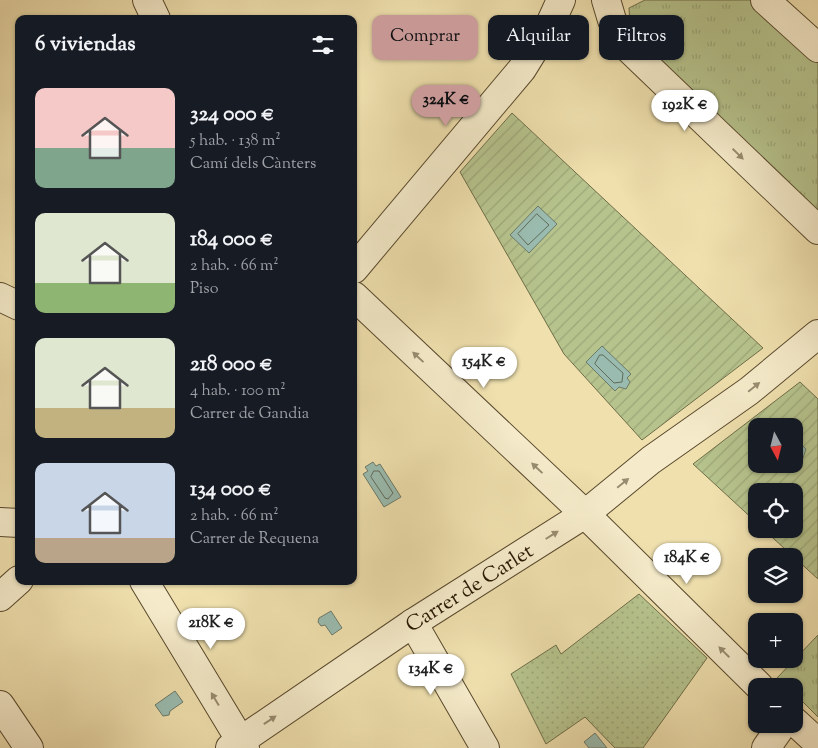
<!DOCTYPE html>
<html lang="es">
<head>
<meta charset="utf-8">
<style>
  :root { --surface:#171b24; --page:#20242c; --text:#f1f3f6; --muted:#9ea1a6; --accent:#c59692 }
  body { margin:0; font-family:"Sorts Mill Goudy",serif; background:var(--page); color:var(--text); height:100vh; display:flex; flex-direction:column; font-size:19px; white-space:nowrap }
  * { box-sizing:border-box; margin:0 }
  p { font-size:16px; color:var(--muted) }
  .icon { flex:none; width:28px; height:28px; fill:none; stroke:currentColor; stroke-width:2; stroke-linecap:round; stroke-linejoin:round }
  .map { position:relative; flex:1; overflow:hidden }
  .details { position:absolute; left:15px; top:15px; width:342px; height:570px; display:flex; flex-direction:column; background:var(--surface); border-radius:10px; box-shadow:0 1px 4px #0004 }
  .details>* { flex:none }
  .top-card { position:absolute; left:372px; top:15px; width:370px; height:45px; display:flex; gap:10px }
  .needle { width:32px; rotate:173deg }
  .tools { position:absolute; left:748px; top:418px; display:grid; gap:10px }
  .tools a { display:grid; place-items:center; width:55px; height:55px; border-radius:10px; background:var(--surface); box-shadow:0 1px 4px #0004; font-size:25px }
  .price { position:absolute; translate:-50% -42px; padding:0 11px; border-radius:18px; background:#fff; color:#222; font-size:16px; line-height:32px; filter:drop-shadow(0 1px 2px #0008) }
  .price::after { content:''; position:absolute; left:50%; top:30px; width:15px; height:11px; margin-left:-8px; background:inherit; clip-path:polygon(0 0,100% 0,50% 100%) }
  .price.selected { background:var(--accent); color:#111 }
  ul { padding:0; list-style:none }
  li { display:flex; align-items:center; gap:15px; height:125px; padding:0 20px }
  li span { display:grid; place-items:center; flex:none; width:140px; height:100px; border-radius:10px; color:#555 }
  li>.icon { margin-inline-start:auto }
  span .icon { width:60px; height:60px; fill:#fffc; stroke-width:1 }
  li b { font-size:21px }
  h2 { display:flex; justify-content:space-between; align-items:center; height:60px; padding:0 20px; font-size:21px }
  .tag { padding:0 18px; border-radius:10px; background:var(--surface); box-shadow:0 1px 4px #0004; font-size:18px; line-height:45px }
  .tag.selected { background:var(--accent); color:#111 }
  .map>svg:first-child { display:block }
  .grass { fill:url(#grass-dots); stroke:#6e6d48 }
  .park { fill:url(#park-tufts); stroke:#6e6d48 }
  .garden { fill:url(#garden-furrows); stroke:#6e6d48; fill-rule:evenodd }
  .water { fill:#9abcb0; stroke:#6c7a6a }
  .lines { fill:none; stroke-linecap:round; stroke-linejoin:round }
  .shore { stroke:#606a59; stroke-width:1 }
  .minor-casing { stroke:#59492d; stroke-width:30 }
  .minor { stroke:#f5ebca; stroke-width:28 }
  .oneway { fill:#988c70 }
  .labels { text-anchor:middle; stroke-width:5; stroke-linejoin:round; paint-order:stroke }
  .street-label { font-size:21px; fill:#271702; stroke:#f5ebca }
</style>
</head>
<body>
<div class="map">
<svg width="818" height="748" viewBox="0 0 818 748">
  <defs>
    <pattern id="grass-dots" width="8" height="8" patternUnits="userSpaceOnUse" patternTransform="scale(1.25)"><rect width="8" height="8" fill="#b6c38d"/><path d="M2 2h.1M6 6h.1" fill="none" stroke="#9ca778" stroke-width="1.8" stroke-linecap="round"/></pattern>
    <pattern id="park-tufts" width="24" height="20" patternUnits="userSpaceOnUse" patternTransform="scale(1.25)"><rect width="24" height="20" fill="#b6c38d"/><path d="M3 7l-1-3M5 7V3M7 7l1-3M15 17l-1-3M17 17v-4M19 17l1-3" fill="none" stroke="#9ca778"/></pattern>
    <pattern id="garden-furrows" width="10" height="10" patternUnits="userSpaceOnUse" patternTransform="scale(1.25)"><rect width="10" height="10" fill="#b6c38d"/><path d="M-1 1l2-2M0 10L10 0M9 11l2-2" fill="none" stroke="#9ca778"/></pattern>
  </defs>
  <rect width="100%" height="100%" fill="#efe0ae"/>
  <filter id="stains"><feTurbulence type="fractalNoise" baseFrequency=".004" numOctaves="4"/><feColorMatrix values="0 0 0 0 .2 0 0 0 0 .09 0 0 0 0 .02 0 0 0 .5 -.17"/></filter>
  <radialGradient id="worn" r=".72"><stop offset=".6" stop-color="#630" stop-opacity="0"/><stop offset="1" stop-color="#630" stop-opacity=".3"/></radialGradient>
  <!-- grass -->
  <path class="grass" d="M 639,594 L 707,658 L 643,748 L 615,748 L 585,717 L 546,744 L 511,674 L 556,645 L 561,654 Z"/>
  <!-- park -->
  <path class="park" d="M 645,0 L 753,0 L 818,56 L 818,223 L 631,41 L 629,8 Z
    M 818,635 L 818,717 L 794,693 L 794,686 L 786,686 L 777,678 Z"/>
  <!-- garden -->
  <path class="garden" d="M 512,113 L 763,348 L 642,440 L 564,354 L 460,172 Z
    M 800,382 L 818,399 L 818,579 L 763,529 L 794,529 L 794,491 L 756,491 L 756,522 L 693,464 ZM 756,426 L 794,426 L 794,464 L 756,464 Z"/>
  <!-- water -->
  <path class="water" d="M 538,206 L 557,224 L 529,253 L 510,235 Z
    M 602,346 L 631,374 L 627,378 L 630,382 L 626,389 L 619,387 L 615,391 L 586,362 Z
    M 794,437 L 806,449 L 803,458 L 794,462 Z
    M 373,462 L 376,466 L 380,464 L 401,497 L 384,507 L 363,474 L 368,471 L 365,467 Z
    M 331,611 L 342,628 L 332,635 L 325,625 L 321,626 L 318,622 L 319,618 Z
    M 175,691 L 183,702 L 170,711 L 169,715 L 163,716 L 155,705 Z
    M 595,733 L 607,748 L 589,748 L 584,742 Z"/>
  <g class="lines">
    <!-- shore -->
    <path class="shore" d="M 537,214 L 549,225 L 528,245 L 518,234 Z
      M 600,355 L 603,355 L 623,373 L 622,382 L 614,383 L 595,364 Z
      M 374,471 L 379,471 L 393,493 L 388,499 L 385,498 L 371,477 Z"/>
    <!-- minor casing -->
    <g class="minor-casing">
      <g id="minor">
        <path d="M 147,0 L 156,19"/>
        <path d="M 606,0 L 612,20 L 625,45 L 818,230"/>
        <path d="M 765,0 L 818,48"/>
        <path d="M 354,269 L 522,69 L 551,22 L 561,0"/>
        <path d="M 354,296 L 585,514 L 759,686"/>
        <path d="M 0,297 L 19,306"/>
        <path d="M 0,522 L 19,523"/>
        <path d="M 144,581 L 245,748"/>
        <path d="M 0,597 L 19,580"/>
        <path d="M 413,623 L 485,748"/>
        <path d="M 0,705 L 29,748"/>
        <path d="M 794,721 L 818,743"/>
        <path id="s1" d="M 230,748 L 413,623 L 585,514 L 651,460 L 749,391 L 818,334"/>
        <path d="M 766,748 L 783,724"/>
      </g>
    </g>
    <!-- minor -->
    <use href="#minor" class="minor"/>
  </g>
  <!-- one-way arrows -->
  <defs><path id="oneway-solid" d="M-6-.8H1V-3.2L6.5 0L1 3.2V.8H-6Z" transform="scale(1.25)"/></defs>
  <g class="oneway">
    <use href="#oneway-solid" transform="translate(738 154) rotate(44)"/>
    <use href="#oneway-solid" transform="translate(418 357) rotate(-137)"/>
    <use href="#oneway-solid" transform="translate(754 387) rotate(-39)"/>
    <use href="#oneway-solid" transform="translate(537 468) rotate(-137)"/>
    <use href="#oneway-solid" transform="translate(623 483) rotate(-39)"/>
    <use href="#oneway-solid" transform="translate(552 535) rotate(-32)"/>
    <use href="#oneway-solid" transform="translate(724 652) rotate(-135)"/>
    <use href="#oneway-solid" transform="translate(215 699) rotate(-121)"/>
    <use href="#oneway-solid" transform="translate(270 720) rotate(-34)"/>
  </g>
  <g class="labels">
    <!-- street labels -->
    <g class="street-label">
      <text dy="7" stroke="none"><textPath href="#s1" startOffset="288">Carrer de Carlet</textPath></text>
    </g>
  </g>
  <rect width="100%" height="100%" filter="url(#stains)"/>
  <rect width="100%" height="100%" fill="url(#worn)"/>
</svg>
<div class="tools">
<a><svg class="needle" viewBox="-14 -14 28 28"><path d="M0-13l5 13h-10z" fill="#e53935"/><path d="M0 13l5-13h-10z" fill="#9ea1a6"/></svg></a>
<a><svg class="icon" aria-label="locate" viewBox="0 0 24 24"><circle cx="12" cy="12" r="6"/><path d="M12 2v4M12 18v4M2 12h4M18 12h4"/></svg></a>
<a><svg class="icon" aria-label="layers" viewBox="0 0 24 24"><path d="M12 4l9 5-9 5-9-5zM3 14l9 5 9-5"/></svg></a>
<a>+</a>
<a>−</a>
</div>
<b class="price selected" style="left:446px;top:127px">324K €</b>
<b class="price" style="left:685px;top:132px">192K €</b>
<b class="price" style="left:484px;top:389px">154K €</b>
<b class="price" style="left:687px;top:585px">184K €</b>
<b class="price" style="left:211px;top:650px">218K €</b>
<b class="price" style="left:431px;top:696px">134K €</b>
<div class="top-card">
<a class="tag selected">Comprar</a>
<a class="tag">Alquilar</a>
<a class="tag">Filtros</a>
</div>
<section class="details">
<h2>6 viviendas<svg class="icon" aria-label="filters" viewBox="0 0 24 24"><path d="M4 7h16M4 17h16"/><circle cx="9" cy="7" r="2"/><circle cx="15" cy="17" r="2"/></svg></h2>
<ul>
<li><span style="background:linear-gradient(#f6c9c9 60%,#7fa58c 0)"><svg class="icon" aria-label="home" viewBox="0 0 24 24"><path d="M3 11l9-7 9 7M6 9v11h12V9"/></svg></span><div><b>324 000 €</b><p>5 hab. · 138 m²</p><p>Camí dels Cànters</p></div></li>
<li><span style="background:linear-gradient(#dfe7d0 70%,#8fb573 0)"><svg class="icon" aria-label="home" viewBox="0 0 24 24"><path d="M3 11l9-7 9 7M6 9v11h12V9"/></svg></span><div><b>184 000 €</b><p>2 hab. · 66 m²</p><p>Piso</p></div></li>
<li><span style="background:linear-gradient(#dfe7d0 70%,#c2b280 0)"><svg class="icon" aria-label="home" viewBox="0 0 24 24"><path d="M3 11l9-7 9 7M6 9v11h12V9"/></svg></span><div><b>218 000 €</b><p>4 hab. · 100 m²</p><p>Carrer de Gandia</p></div></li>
<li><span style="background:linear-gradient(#c9d6e8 75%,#b9a48a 0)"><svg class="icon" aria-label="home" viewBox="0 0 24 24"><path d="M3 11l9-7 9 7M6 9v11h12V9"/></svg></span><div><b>134 000 €</b><p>2 hab. · 66 m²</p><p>Carrer de Requena</p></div></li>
</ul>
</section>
</div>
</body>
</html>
